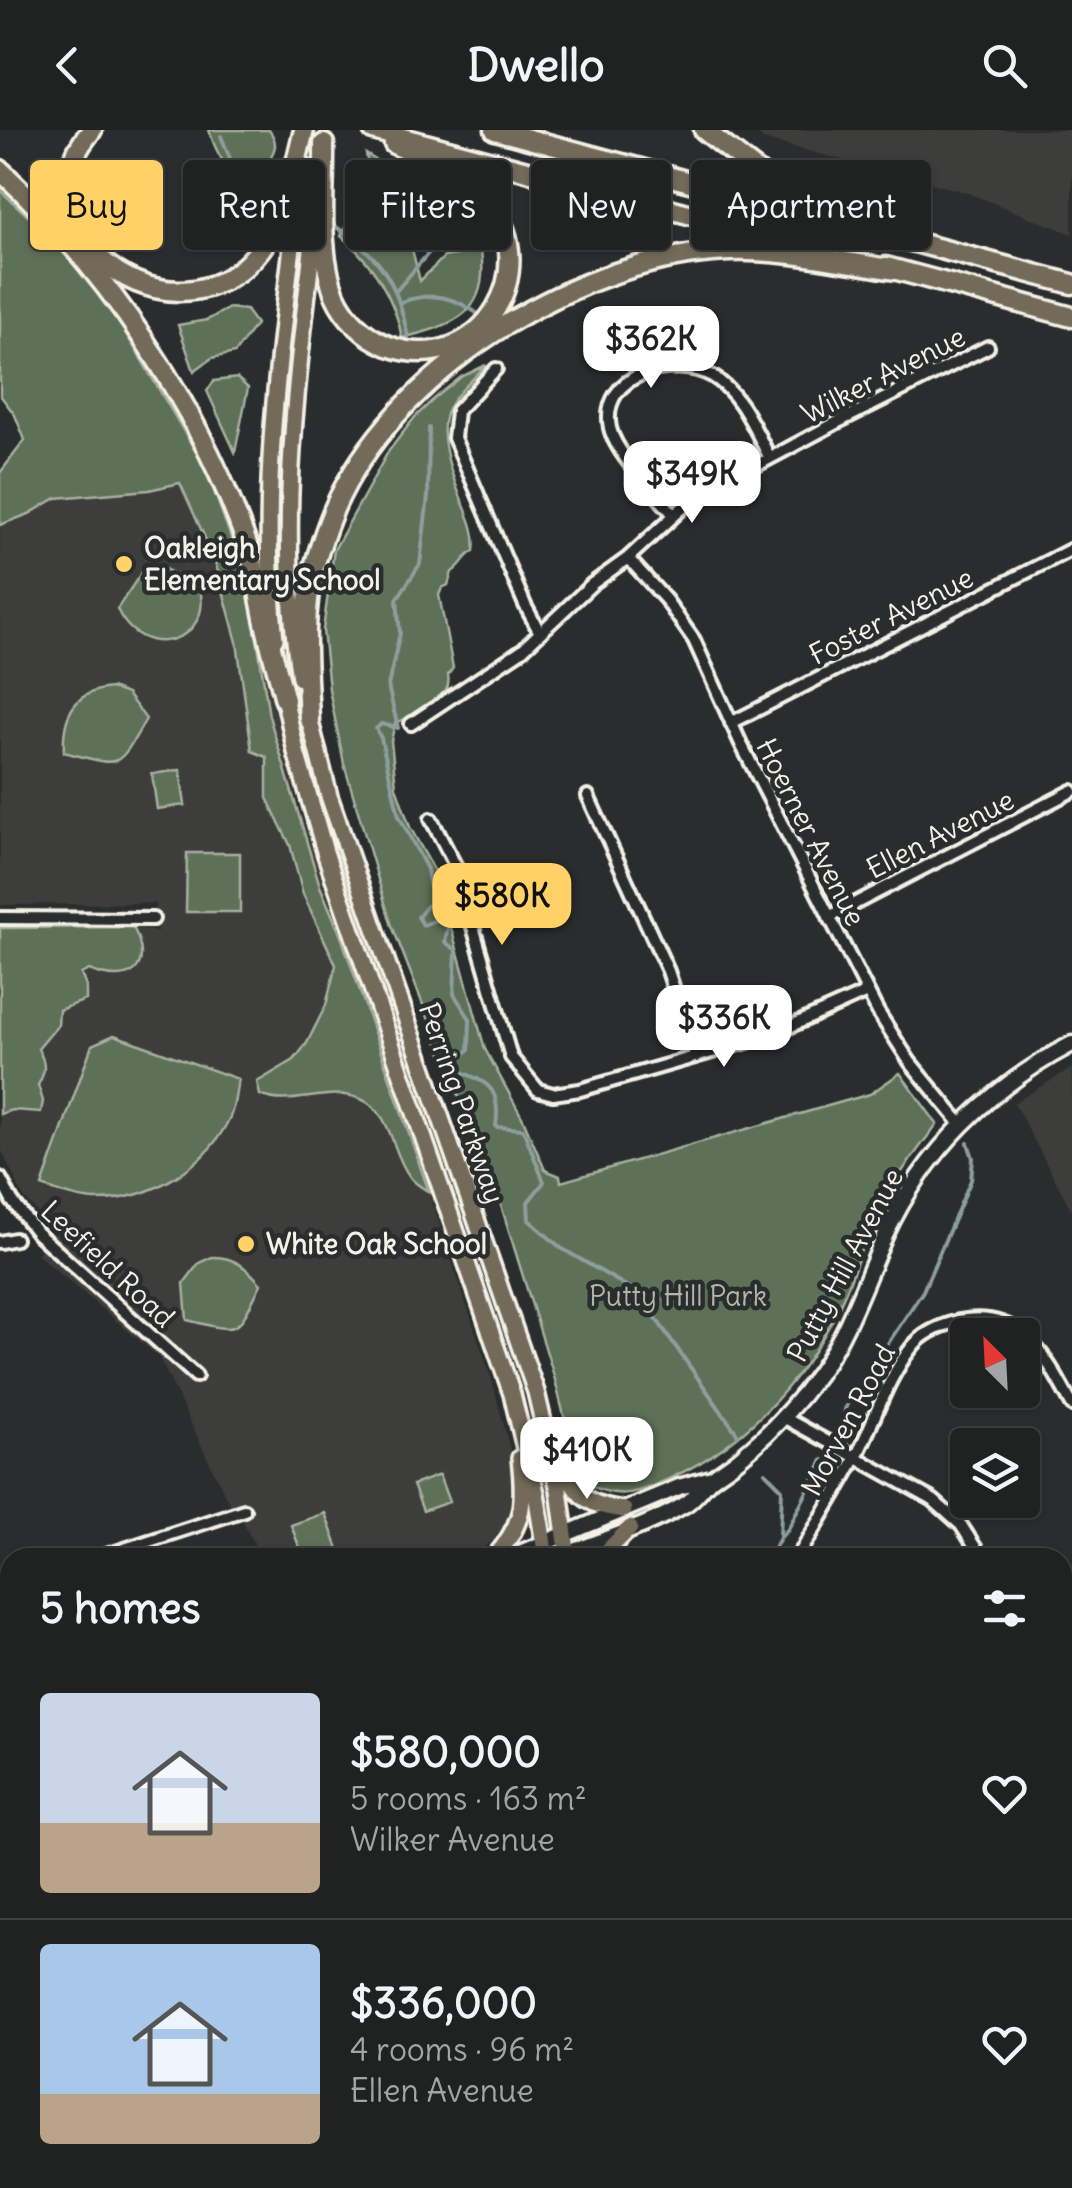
<!DOCTYPE html>
<html lang="en">
<head>
<meta charset="utf-8">
<style>
  :root { --surface:#202222; --page:#2d2f2f; --text:#f1f3f6; --muted:#a2a4a5; --line:#3d3f40; --accent:#ffd166 }
  body { margin:0; font-family:Delius,sans-serif; background:var(--page); color:var(--text); height:100vh; display:flex; flex-direction:column; font-size:38px; white-space:nowrap }
  * { box-sizing:border-box; margin:0 }
  p { font-size:32px; color:var(--muted) }
  .icon { flex:none; width:55px; height:55px; fill:none; stroke:currentColor; stroke-width:2; stroke-linecap:round; stroke-linejoin:round }
  .map { position:relative; flex:1; overflow:hidden }
  .sheet { position:absolute; left:0px; top:1418px; width:1072px; height:642px; display:flex; flex-direction:column; background:var(--surface); border-radius:30px 30px 0 0; box-shadow:0 2px 8px #0004,0 0 0 2px var(--line) }
  .sheet>* { flex:none }
  .hud { position:absolute; left:30px; top:30px; width:1012px; height:90px; display:flex; gap:20px }
  .needle { width:65px; rotate:336deg }
  .fabs { position:absolute; left:950px; top:1188px; display:grid; gap:20px }
  .fabs a { display:grid; place-items:center; width:90px; height:90px; border-radius:10px; background:var(--surface); box-shadow:0 2px 8px #0004,0 0 0 2px var(--line); font-size:50px }
  .price { position:absolute; translate:-50% -85px; padding:0 22px; border-radius:20px; background:#fff; color:#222; font-size:32px; line-height:65px; filter:drop-shadow(0 2px 5px #0008) }
  .price::after { content:''; position:absolute; left:50%; top:60px; width:30px; height:22px; margin-left:-15px; background:inherit; clip-path:polygon(0 0,100% 0,50% 100%) }
  .price.selected { background:var(--accent); color:#111 }
  ul { padding:0; list-style:none }
  li { display:flex; align-items:center; gap:30px; height:250px; padding:0 40px }
  li+li { border-top:2px solid var(--line) }
  li span { display:grid; place-items:center; flex:none; width:280px; height:200px; border-radius:10px; color:#555 }
  li>.icon { margin-inline-start:auto }
  span .icon { width:120px; height:120px; fill:#fffc; stroke-width:1 }
  li b { font-size:42px }
  h2 { display:flex; justify-content:space-between; align-items:center; height:120px; padding:0 40px; font-size:42px }
  .chip { padding:0 35px; border-radius:10px; background:var(--surface); box-shadow:0 2px 8px #0004,0 0 0 2px var(--line); font-size:35px; line-height:90px }
  .chip.selected { background:var(--accent); color:#111 }
  header { display:flex; justify-content:space-between; align-items:center; height:130px; padding:0 40px; background:var(--surface); font-size:45px; font-weight:800 }
  .map>svg:first-child { display:block }
  .built { fill:#3e3e3a }
  .green { fill:#5d7059; stroke:#a8b0a0; stroke-width:2.5 }
  .lines { fill:none; stroke-linecap:round; stroke-linejoin:round }
  .stream { stroke:#8d9e9e; stroke-width:4 }
  .street-casing { stroke:#f4f1e8; stroke-width:18 }
  .secondary-casing { stroke:#f4f1e8; stroke-width:21 }
  .primary-casing { stroke:#f4f1e8; stroke-width:22 }
  .highway-casing { stroke:#f4f1e8; stroke-width:25 }
  .street { stroke:#2a2d2e; stroke-width:10 }
  .secondary { stroke:#2a2d2e; stroke-width:14 }
  .primary { stroke:#736b5a; stroke-width:15 }
  .highway { stroke:#736b5a; stroke-width:18 }
  .poi-dot { fill:#ffd166; stroke:#2a2d2e; stroke-width:4 }
  .labels { text-anchor:middle; stroke-width:9; stroke-linejoin:round; paint-order:stroke }
  .street-label { font-size:28px; fill:#f4f1e8; stroke:#2a2d2e }
  .poi-label { font-size:28px; font-weight:bold; fill:#f4f1e8; stroke:#2a2d2e; text-anchor:start }
  .park-label { font-size:28px; fill:#b0b7a8; stroke:#2a2d2e }
</style>
</head>
<body>
<header><svg class="icon" aria-label="back" viewBox="0 0 24 24"><path d="M15 5l-7 7 7 7"/></svg>Dwello<svg class="icon" aria-label="search" viewBox="0 0 24 24"><circle cx="10" cy="10" r="6"/><path d="M15 15l6 6"/></svg></header>
<div class="map">
<svg width="1072" height="2058" viewBox="0 0 1072 2058">
  <rect width="100%" height="100%" fill="#2a2d2e"/>
  <filter id="ink" filterUnits="userSpaceOnUse"><feTurbulence type="fractalNoise" baseFrequency=".01" numOctaves="2"/><feDisplacementMap in="SourceGraphic" scale="20" xChannelSelector="R" yChannelSelector="G"/><feConvolveMatrix kernelMatrix="1 2 1 2 8 2 1 2 1" color-interpolation-filters="sRGB"/></filter>
  <g filter="url(#ink)">
    <!-- built -->
    <path class="built" d="M 754,0 L 1072,0 L 1072,104 L 965,62 L 763,9 Z
      M 88,150 L 138,213 L 178,280 L 230,385 L 259,483 L 267,544 L 297,673 L 491,1247 L 512,1326 L 514,1370 L 504,1399 L 493,1411 L 468,1427 L 261,1427 L 242,1390 L 229,1373 L 159,1227 L 37,1124 L 55,1103 L 23,1066 L 0,1017 L 0,798 L 133,797 L 157,802 L 155,773 L 0,775 L 0,382 Z
      M 1072,938 L 1072,1081 L 1014,973 Z"/>
    <!-- green -->
    <path class="green" d="M 209,0 L 269,0 C 280,14 274,22 266,35 L 277,50 L 269,68 C 235,48 221,39 209,0 Z
      M 366,24 L 384,35 L 419,40 L 466,67 L 477,90 L 466,105 L 432,100 L 409,107 L 420,151 L 444,127 L 481,121 C 490,184 454,195 402,208 C 395,168 372,132 341,106 L 350,88 L 371,80 L 370,44 Z
      M 0,60 L 45,102 L 108,173 L 206,339 L 249,457 L 269,586 L 320,756 L 341,806 L 429,1062 C 423,1058 414,1053 410,1047 C 391,1023 393,983 361,969 C 327,955 292,979 260,965 L 257,952 L 294,930 L 307,913 L 326,875 L 336,835 L 303,764 L 290,715 L 267,668 L 267,627 L 252,621 L 237,512 L 214,428 L 180,353 L 149,360 L 56,368 L 29,384 L 0,395 L 0,343 L 25,310 L 15,285 L 0,265 Z
      M 229,178 L 246,180 L 256,194 L 235,223 L 212,228 L 194,241 L 178,195 L 207,190 Z
      M 486,235 C 474,249 452,266 446,284 C 438,308 452,346 461,368 C 468,385 477,403 474,421 C 463,427 462,436 452,442 L 448,455 L 442,458 L 439,465 L 453,538 L 448,545 C 453,573 417,584 395,593 L 391,611 L 396,657 L 410,697 L 436,744 L 485,919 L 523,989 L 545,1040 L 560,1046 L 561,1052 L 870,964 L 900,943 L 937,994 C 917,1021 896,1047 880,1076 C 865,1103 858,1132 846,1161 C 812,1241 752,1310 673,1347 C 637,1364 616,1372 580,1350 L 554,1246 L 499,1069 L 391,793 L 344,634 L 329,559 L 323,500 L 334,420 L 388,322 L 415,287 L 435,268 L 461,247 Z
      M 237,248 L 248,258 L 235,322 L 207,261 L 214,251 Z
      M 155,434 L 199,456 C 216,510 143,536 117,479 L 145,437 Z
      M 111,558 L 127,564 L 146,589 C 116,641 122,637 64,622 C 62,587 73,561 111,558 Z
      M 180,640 L 185,675 L 157,679 L 152,644 Z
      M 187,723 L 240,723 L 240,782 L 186,782 Z
      M 133,797 C 155,840 129,856 89,840 L 81,844 L 86,856 L 86,870 L 59,880 L 58,895 L 38,919 C 46,933 46,941 38,955 L 43,971 L 41,982 L 12,980 L 0,984 L 0,798 Z
      M 114,905 L 238,949 C 236,961 235,976 230,987 C 207,1037 150,1071 95,1070 C 77,1069 59,1062 42,1056 L 92,915 Z
      M 212,1127 C 234,1126 247,1138 261,1154 C 236,1204 242,1204 187,1190 L 184,1153 L 199,1133 Z
      M 439,1345 L 449,1372 L 423,1381 L 413,1355 Z
      M 325,1383 L 339,1422 L 324,1427 L 303,1427 L 291,1395 Z"/>
    <g class="lines">
      <!-- stream -->
      <path class="stream" d="M 221,6 L 231,31 L 274,58
        M 332,94 C 382,129 395,146 408,207
        M 397,160 L 455,92
        M 402,172 C 433,161 455,167 481,186
        M 429,298 L 428,366 L 420,434 L 397,469 L 400,503 L 388,556 L 398,598 L 381,594 L 376,599 L 381,608 L 399,686 L 427,739 L 432,770 L 418,787 L 423,795 L 439,789 L 448,797 L 445,812 L 456,820 L 454,864 L 470,889 L 469,920 L 449,935 C 481,954 502,948 496,997 L 523,999 L 544,1052 L 528,1072 L 529,1090 L 561,1118 L 638,1163 L 738,1305
        M 839,1303 L 846,1276 L 923,1161 L 971,1050 L 973,1028 L 968,1013
        M 765,1342 L 782,1359 L 780,1408 L 769,1428
        M 780,1408 L 788,1399 L 823,1330
        M 0,1675 L 10,1682
        M 228,2050 L 231,2058
        M 514,2058 L 518,2050"/>
      <!-- street casing -->
      <g class="street-casing">
        <path id="street" d="M 496,239 L 457,281 L 454,308 L 525,475 L 540,503
          M 674,385 C 656,363 616,325 610,298 C 599,243 675,225 712,246 C 741,263 755,300 770,328
          M 628,428 L 666,470 L 694,510 L 741,614 L 878,882 L 910,932 L 961,994
          M 731,593 L 1072,419
          M 411,594 L 522,520 L 592,454 L 628,428 L 690,371 L 834,294 L 988,217
          M 588,666 L 668,841 L 696,927
          M 431,689 L 455,735 L 511,927 L 538,960 L 553,964 L 580,960 L 771,905 L 867,862
          M 829,787 L 1072,661
          M 0,788 L 153,789
          M 0,1048 L 12,1071 L 37,1103 L 196,1246
          M 0,1112 L 15,1109
          M 783,1287 L 933,1370 L 961,1395 L 982,1428
          M 97,1428 L 244,1380
          M 797,1428 C 817,1394 838,1361 856,1327 C 874,1292 887,1248 912,1217 C 923,1203 942,1195 959,1191 C 1023,1179 1046,1227 1072,1275
          M 0,1459 L 10,1456
          M 1062,1572 L 1072,1590
          M 0,1840 L 10,1835
          M 1062,1979 L 1072,1992
          M 143,2058 L 159,2050
          M 575,2058 L 576,2050
          M 716,2058 L 732,2050
          M 1069,2058 L 1072,2054"/>
      </g>
      <!-- secondary casing -->
      <g class="secondary-casing">
        <path id="secondary" d="M 508,1428 L 679,1357 L 712,1348
          M 557,1428 C 598,1411 645,1398 684,1375 C 695,1369 702,1357 711,1349 C 721,1341 732,1335 742,1326 C 771,1302 797,1274 819,1243 C 849,1200 864,1153 885,1106 C 924,1021 990,957 1072,914
          M 0,1644 L 10,1640"/>
      </g>
      <!-- primary casing -->
      <g class="primary-casing">
        <path id="primary" d="M 275,509 C 257,350 284,192 302,34
          M 300,548 C 275,391 299,236 317,78
          M 283,561 L 296,622 L 326,725 L 512,1264 L 536,1363 L 546,1428
          M 307,580 L 329,666 L 536,1262 L 559,1360 L 568,1428
          M 558,1327 C 576,1363 582,1375 624,1380
          M 494,1428 C 525,1393 525,1371 520,1328
          M 600,1428 L 630,1398
          M 462,2058 L 464,2050
          M 486,2058 L 488,2050"/>
      </g>
      <!-- highway casing -->
      <g class="highway-casing">
        <path id="highway" d="M 92,0 C 0,105 193,240 271,103 C 289,72 295,34 304,0
          M 373,0 L 812,117
          M 495,0 L 1072,154
          M 704,0 L 767,49 L 825,77
          M 324,14 C 325,62 317,120 335,165 C 345,188 365,207 388,216 C 483,250 551,131 480,63 C 456,40 424,28 394,14
          M 0,40 C 108,141 198,274 247,414 C 255,438 259,463 264,488 C 270,516 278,543 285,570
          M 886,137 L 1072,187
          M 309,589 C 307,539 301,487 314,437 C 321,413 329,388 340,366 C 406,233 583,126 730,121 C 785,119 841,132 896,140"/>
      </g>
      <!-- street -->
      <use href="#street" class="street"/>
      <!-- secondary -->
      <use href="#secondary" class="secondary"/>
      <!-- primary -->
      <use href="#primary" class="primary"/>
      <!-- highway -->
      <use href="#highway" class="highway"/>
    </g>
  </g>
  <!-- markers -->
  <g class="poi-dot">
    <circle cx="124" cy="434" r="10"/>
    <circle cx="246" cy="1114" r="10"/>
  </g>
  <g class="labels">
    <!-- street labels -->
    <g class="street-label">
      <text transform="translate(883 245) rotate(-27)" y="10">Wilker Avenue</text>
      <text transform="translate(891 486) rotate(-27)" y="10">Foster Avenue</text>
      <text transform="translate(811 702) rotate(63)" y="10">Hoerner Avenue</text>
      <text transform="translate(940 704) rotate(-27)" y="10">Ellen Avenue</text>
      <text transform="translate(462 973) rotate(71)" y="10">Perring Parkway</text>
      <text transform="translate(108 1134) rotate(43)" y="10">Leefield Road</text>
      <text transform="translate(845 1135) rotate(-62)" y="10">Putty Hill Avenue</text>
      <text transform="translate(848 1290) rotate(-62)" y="10">Morven Road</text>
    </g>
    <!-- poi labels -->
    <g class="poi-label">
      <text x="144" y="428">Oakleigh<tspan x="144" dy="32">Elementary School</tspan></text>
      <text x="266" y="1124">White Oak School</text>
    </g>
    <!-- park labels -->
    <g class="park-label">
      <text x="678" y="1176">Putty Hill Park</text>
    </g>
  </g>
</svg>
<div class="fabs">
<a><svg class="needle" viewBox="-14 -14 28 28"><path d="M0-13l5 13h-10z" fill="#e53935"/><path d="M0 13l5-13h-10z" fill="#a2a4a5"/></svg></a>
<a><svg class="icon" aria-label="layers" viewBox="0 0 24 24"><path d="M12 4l9 5-9 5-9-5zM3 14l9 5 9-5"/></svg></a>
</div>
<b class="price" style="left:651px;top:261px">$362K</b>
<b class="price" style="left:692px;top:396px">$349K</b>
<b class="price selected" style="left:502px;top:818px">$580K</b>
<b class="price" style="left:724px;top:940px">$336K</b>
<b class="price" style="left:587px;top:1372px">$410K</b>
<div class="hud">
<a class="chip selected">Buy</a>
<a class="chip">Rent</a>
<a class="chip">Filters</a>
<a class="chip">New</a>
<a class="chip">Apartment</a>
</div>
<section class="sheet">
<h2>5 homes<svg class="icon" aria-label="filters" viewBox="0 0 24 24"><path d="M4 7h16M4 17h16"/><circle cx="9" cy="7" r="2"/><circle cx="15" cy="17" r="2"/></svg></h2>
<ul>
<li><span style="background:linear-gradient(#c9d6e8 65%,#b9a48a 0)"><svg class="icon" aria-label="home" viewBox="0 0 24 24"><path d="M3 11l9-7 9 7M6 9v11h12V9"/></svg></span><div><b>$580,000</b><p>5 rooms · 163 m²</p><p>Wilker Avenue</p></div><svg class="icon" aria-label="heart" viewBox="0 0 24 24"><path d="M12 20l-8-8c-3-5 5-10 8-4 3-6 11-1 8 4z"/></svg></li>
<li><span style="background:linear-gradient(#a9c7e8 75%,#b9a48a 0)"><svg class="icon" aria-label="home" viewBox="0 0 24 24"><path d="M3 11l9-7 9 7M6 9v11h12V9"/></svg></span><div><b>$336,000</b><p>4 rooms · 96 m²</p><p>Ellen Avenue</p></div><svg class="icon" aria-label="heart" viewBox="0 0 24 24"><path d="M12 20l-8-8c-3-5 5-10 8-4 3-6 11-1 8 4z"/></svg></li>
</ul>
</section>
</div>
</body>
</html>
